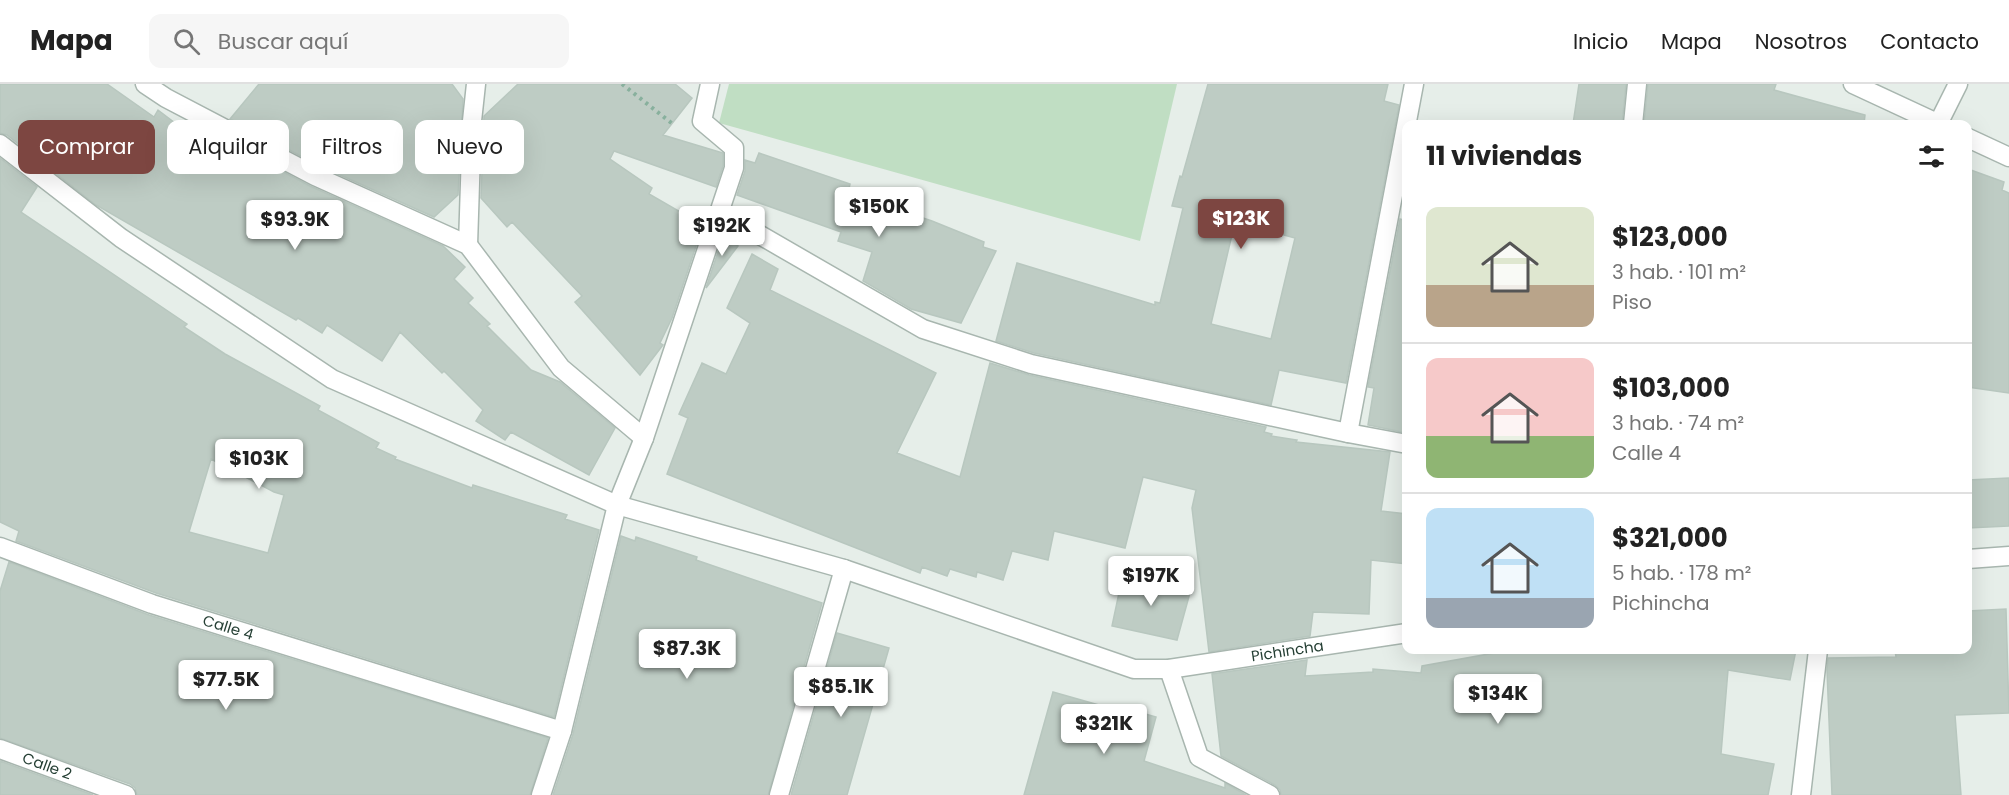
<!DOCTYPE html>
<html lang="es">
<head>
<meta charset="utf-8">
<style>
  :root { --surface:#fff; --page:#f6f6f6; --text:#222; --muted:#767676; --line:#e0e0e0; --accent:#7d4641 }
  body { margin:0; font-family:Poppins,sans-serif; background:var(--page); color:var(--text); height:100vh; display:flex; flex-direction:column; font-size:22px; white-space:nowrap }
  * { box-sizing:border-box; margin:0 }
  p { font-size:20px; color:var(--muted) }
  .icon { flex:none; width:33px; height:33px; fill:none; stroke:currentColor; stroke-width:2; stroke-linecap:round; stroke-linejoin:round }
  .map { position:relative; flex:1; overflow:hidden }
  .drawer { position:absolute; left:1402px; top:36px; width:570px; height:534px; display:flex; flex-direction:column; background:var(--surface); border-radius:12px; box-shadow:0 6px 24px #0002 }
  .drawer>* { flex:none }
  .top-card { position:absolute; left:18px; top:36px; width:570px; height:54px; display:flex; gap:12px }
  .price { position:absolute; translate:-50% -51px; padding:0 14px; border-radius:6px; background:#fff; color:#222; font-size:20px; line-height:39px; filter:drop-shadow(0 2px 3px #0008) }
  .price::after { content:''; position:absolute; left:50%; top:36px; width:18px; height:14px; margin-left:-9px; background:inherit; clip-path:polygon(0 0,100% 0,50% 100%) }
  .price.on { background:var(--accent); color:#fff }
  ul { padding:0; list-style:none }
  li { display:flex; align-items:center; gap:18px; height:150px; padding:0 24px }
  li+li { border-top:2px solid var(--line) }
  li span { display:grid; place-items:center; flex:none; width:168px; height:120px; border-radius:12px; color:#555 }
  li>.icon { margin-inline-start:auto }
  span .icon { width:72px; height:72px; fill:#fffc; stroke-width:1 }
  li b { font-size:26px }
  h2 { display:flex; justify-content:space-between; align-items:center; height:72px; padding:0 24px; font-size:26px }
  .chip { padding:0 21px; border-radius:12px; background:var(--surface); box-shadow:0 6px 24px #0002; font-size:21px; line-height:54px }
  .chip.on { background:var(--accent); color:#fff }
  header { display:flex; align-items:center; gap:36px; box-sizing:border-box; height:84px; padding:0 30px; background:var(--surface); border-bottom:2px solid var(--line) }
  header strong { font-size:28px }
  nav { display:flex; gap:33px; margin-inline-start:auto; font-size:21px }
  .search { width:420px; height:54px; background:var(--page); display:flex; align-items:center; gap:15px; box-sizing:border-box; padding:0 21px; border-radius:12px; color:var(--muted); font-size:22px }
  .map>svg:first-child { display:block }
  .green { fill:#c0dec3 }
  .building { fill:#beccc4; stroke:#b8c7bf; stroke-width:1.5; fill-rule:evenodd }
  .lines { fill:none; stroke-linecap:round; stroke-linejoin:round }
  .minor-casing { stroke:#a8b6af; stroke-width:21 }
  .path { stroke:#88b09d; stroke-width:4; stroke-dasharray:3 4.5; stroke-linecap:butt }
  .minor { stroke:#fff; stroke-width:18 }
  .labels { text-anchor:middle; stroke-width:4.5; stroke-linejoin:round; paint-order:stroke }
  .street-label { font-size:15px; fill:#253f34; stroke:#f6faf8 }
</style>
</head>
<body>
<header>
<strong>Mapa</strong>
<div class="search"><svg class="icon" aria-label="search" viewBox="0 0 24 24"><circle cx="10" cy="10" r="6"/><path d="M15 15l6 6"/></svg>Buscar aquí</div>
<nav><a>Inicio</a><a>Mapa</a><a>Nosotros</a><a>Contacto</a></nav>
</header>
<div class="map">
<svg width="2009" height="711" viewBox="0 0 2009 711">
  <rect width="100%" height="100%" fill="#e6eee9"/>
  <!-- green -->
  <path class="green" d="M 729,0 L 1177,0 L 1140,157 L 719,39 Z"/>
  <!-- building -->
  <path class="building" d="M 0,0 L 107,0 L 154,33 L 158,26 L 208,64 L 215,52 L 310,102 L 443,162 L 465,183 L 454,195 L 473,214 L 468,219 L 490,240 L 487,242 L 531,286 L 560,298 L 615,344 L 589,391 L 511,348 L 505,356 L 476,337 L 483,326 L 444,287 L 442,289 L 400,248 L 382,277 L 327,241 L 322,249 L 298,234 L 296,236 L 96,121 L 7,51 L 0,49 Z
    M 259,0 L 452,0 L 463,15 L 458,111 L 434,133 L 320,82 L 230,35 Z
    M 518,0 L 675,0 L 692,14 L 663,51 L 723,69 L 723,82 L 716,103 L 614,67 L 610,75 L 652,104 L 649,110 L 703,141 L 672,234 L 660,259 L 663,261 L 640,291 L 575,218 L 582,212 L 512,138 L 507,143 L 481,114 L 484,32 Z
    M 1208,0 L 1388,0 L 1384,17 L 1399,21 L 1346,299 L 1279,286 L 1271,321 L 1034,269 L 996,257 L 1017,179 L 1155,221 L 1155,218 L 1160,219 L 1183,124 L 1172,122 L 1180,92 L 1182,93 ZM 1235,138 L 1295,154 L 1271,255 L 1211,240 Z
    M 1579,0 L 1626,0 L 1622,40 L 1573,40 Z
    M 1648,0 L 1776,0 L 1774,6 L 1865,31 L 1864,40 L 1644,40 Z
    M 759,69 L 850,100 L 848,109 L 932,137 L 984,158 L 983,163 L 996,167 L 961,239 L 911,225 L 863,197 L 872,168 L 838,157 L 841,148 L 737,111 L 745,87 L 745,76 L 755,79 Z
    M 0,74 L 37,103 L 21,128 L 187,240 L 184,243 L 225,270 L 320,322 L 318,326 L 379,359 L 376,364 L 396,373 L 395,375 L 472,404 L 473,401 L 567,431 L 565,435 L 599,446 L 554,633 L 156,509 L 16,457 L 19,447 L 0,438 ZM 211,375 L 274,408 L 284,411 L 268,469 L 189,448 Z
    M 1968,85 L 2004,98 L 2002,106 L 2009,109 L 2009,309 L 1968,303 Z
    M 1400,135 L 1407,137 L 1407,349 L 1368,341 L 1374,304 L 1368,303 Z
    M 723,153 L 738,162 L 706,204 Z
    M 752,170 L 778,185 L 770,206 L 936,289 L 897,369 L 960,393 L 990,279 L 1029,291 L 1266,343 L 1264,348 L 1272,350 L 1271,352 L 1297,356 L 1296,358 L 1390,368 L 1381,427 L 1407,430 L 1407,480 L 1371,476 L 1369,530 L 1313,528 L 1310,552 L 1209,568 L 1192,424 L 1196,406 L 1143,393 L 1125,464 L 1054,447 L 1048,476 L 1012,467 L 1003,496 L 977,488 L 976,493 L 950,485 L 947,492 L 922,483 L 920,489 L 667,390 L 688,334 L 679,330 L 702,279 L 726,290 L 750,239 L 727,224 Z
    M 2009,394 L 2009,442 L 1968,444 L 1968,396 Z
    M 621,452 L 635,457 L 636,453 L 697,473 L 696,476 L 822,519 L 768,711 L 553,711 L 573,650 Z
    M 9,478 L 149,531 L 548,654 L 530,711 L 137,711 L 135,704 L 130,700 L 0,654 L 0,507 Z
    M 1123,490 L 1191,505 L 1177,556 L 1112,542 Z
    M 2006,525 L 2009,629 L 1955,631 L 1961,711 L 1832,711 L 1827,586 L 1828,574 L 1896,573 L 1895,566 L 1968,566 L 1968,527 Z
    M 837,549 L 889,564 L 847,711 L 791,711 Z
    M 1494,566 L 1796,566 L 1790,596 L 1728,586 L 1721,670 L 1774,680 L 1768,711 L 1281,711 L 1280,706 L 1275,701 L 1221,672 L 1212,590 L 1307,576 L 1305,592 L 1373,588 L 1373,585 L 1421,589 L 1422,582 L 1494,569 Z
    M 1053,608 L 1120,627 L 1121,623 L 1156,633 L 1144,677 L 1225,704 L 1225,699 L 1246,711 L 1024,711 Z
    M 0,677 L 93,711 L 0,711 Z"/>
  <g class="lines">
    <!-- minor casing -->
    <g class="minor-casing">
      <g id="minor">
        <path d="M 145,0 L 166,14 L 315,92 L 468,161 L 561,284 L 644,354"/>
        <path d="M 1853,0 L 1939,40"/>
        <path d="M 1633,40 L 1637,0"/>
        <path d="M 1938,40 L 1958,0"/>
        <path d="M 1968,54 L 2009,73"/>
        <path id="s1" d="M 0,60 L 121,154 L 332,295 L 617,421 L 844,485 L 1134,585 L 1169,585 L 1407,549"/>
        <path d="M 720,128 L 923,245 L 1031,280 L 1348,349 L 1407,360"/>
        <path d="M 468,161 L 472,37 L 476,0"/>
        <path d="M 1348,349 L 1414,0"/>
        <path id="s2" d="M 0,463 L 152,520 L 562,647"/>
        <path d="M 1968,475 L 2009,472"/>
        <path d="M 1169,585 L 1199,673 L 1270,711"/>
        <path id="s3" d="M 0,665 L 126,711"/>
        <path d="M 541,711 L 562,647 L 617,421 L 644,354 L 734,84 L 734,64 L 702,37 L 710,0"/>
        <path d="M 779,711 L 844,485"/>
        <path d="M 1801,711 L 1818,566"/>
      </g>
    </g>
    <!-- path -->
    <path class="path" d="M 622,0 L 674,41"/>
    <!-- minor -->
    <use href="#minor" class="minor"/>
  </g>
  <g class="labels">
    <!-- street labels -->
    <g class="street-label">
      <text dy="5" stroke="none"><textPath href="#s2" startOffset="242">Calle 4</textPath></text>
      <text dy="5" stroke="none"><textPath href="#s1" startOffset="1416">Pichincha</textPath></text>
      <text dy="5" stroke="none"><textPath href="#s3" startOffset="50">Calle 2</textPath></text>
    </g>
  </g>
</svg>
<b class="price" style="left:879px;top:154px">$150K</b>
<b class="price on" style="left:1241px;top:166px">$123K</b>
<b class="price" style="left:295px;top:167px">$93.9K</b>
<b class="price" style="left:722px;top:173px">$192K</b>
<b class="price" style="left:259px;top:406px">$103K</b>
<b class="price" style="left:1151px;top:523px">$197K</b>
<b class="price" style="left:687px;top:596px">$87.3K</b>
<b class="price" style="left:226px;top:627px">$77.5K</b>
<b class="price" style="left:841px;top:634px">$85.1K</b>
<b class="price" style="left:1498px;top:641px">$134K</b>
<b class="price" style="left:1104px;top:671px">$321K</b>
<div class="top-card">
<a class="chip on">Comprar</a>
<a class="chip">Alquilar</a>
<a class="chip">Filtros</a>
<a class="chip">Nuevo</a>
</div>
<section class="drawer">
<h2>11 viviendas<svg class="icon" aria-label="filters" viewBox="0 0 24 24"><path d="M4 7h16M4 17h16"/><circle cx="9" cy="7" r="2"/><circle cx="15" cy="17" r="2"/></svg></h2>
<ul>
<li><span style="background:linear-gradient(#dfe7d0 65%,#b9a48a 0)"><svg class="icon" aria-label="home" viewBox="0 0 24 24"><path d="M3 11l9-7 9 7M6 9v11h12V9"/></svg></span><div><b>$123,000</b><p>3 hab. · 101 m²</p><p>Piso</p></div></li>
<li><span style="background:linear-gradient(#f6c9c9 65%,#8fb573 0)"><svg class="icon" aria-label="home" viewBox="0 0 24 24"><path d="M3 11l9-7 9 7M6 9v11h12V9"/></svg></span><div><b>$103,000</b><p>3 hab. · 74 m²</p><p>Calle 4</p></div></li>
<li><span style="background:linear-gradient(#bfe0f5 75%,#9aa5b1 0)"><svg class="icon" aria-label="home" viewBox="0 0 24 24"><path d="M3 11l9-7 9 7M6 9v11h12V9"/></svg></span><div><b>$321,000</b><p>5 hab. · 178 m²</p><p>Pichincha</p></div></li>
</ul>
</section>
</div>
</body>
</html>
